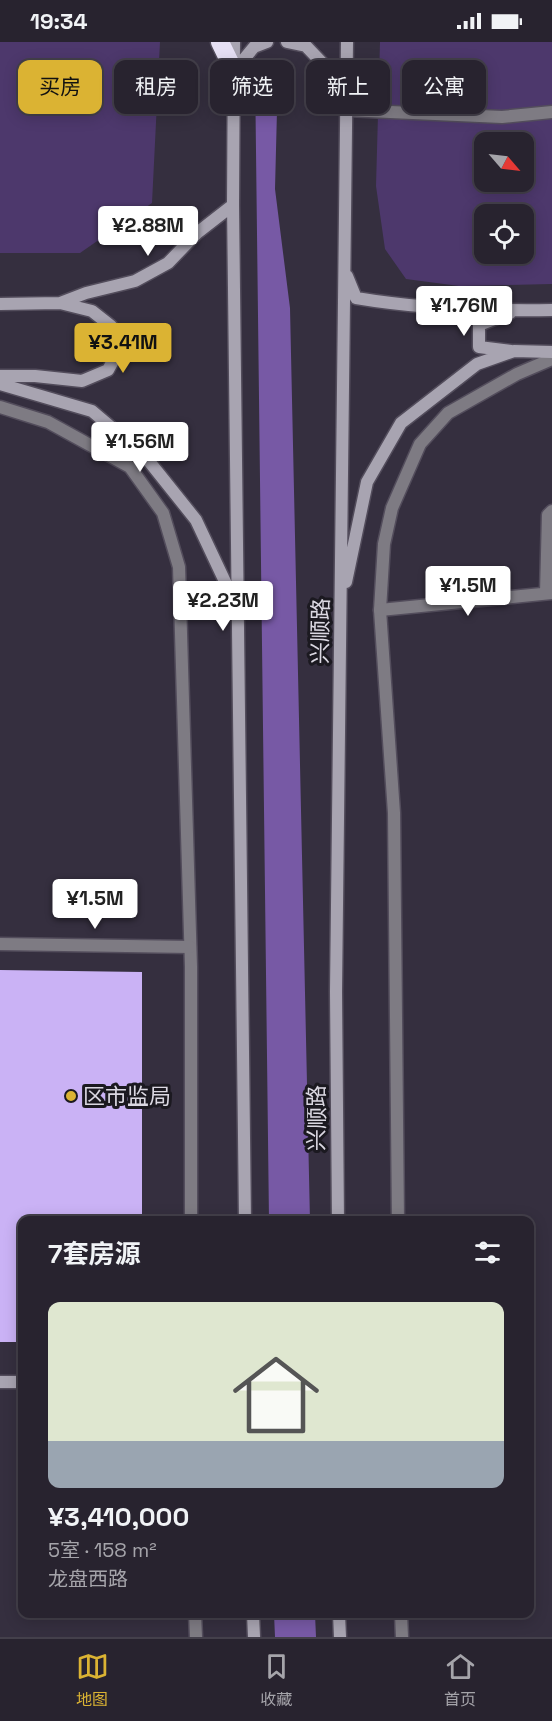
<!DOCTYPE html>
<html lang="zh">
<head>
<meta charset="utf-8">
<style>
  :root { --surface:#28232f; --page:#302b37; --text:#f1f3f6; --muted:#a5a4aa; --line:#44404b; --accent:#dbb333 }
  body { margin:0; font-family:"Space Grotesk","Noto Sans SC",sans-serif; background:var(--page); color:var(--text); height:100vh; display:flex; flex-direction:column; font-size:22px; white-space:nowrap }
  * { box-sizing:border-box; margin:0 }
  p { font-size:20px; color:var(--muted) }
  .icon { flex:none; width:33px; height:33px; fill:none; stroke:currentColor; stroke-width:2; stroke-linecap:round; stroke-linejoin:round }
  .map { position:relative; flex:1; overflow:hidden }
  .panel { position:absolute; left:18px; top:1174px; width:516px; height:402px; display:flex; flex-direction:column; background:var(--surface); border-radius:12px; box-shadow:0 3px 15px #0003,0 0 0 2px var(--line) }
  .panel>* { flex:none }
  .banner { position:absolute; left:18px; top:18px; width:516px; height:54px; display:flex; gap:12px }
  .needle { width:39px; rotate:118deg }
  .fabs { position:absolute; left:474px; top:90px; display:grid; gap:12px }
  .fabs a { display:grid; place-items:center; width:60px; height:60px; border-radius:12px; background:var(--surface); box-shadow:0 3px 15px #0003,0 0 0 2px var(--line); font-size:30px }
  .price { position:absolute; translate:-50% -51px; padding:0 14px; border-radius:6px; background:#fff; color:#222; font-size:20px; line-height:39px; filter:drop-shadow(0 2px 3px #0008) }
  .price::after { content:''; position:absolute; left:50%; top:36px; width:18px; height:14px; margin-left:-9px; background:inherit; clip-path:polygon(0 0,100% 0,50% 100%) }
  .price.active { background:var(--accent); color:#111 }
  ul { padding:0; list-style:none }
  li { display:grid; align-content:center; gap:12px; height:318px; padding:0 30px }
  li span { display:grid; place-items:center; height:186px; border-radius:12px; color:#555 }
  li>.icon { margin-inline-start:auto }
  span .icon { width:108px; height:108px; fill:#fffc; stroke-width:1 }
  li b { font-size:26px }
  h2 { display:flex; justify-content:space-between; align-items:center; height:72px; padding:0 30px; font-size:26px }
  .pill { padding:0 21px; border-radius:12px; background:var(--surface); box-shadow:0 3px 15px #0003,0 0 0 2px var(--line); font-size:21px; line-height:54px }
  .pill.active { background:var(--accent); color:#111 }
  .status { display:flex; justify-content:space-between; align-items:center; height:42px; padding:0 30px; background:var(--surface); direction:ltr }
  .status svg { height:16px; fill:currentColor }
  .menu { display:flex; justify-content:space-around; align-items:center; height:84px; border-top:2px solid var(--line); background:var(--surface); font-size:16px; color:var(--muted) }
  .menu a { display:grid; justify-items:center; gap:3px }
  .menu .active { color:var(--accent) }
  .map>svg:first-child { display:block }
  .green { fill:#4d386c; fill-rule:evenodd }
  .forest { fill:#7759a5 }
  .building { fill:#cab2f5 }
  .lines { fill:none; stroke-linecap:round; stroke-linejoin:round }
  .lane-casing { stroke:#534d5c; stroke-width:15 }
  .street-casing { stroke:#534d5c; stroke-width:15 }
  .secondary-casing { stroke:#534d5c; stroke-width:15 }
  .highway-casing { stroke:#534d5c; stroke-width:21 }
  .lane { stroke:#7e7b83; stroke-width:12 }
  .street { stroke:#7e7b83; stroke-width:12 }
  .secondary { stroke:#a8a4b1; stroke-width:12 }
  .highway { stroke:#e6e0f4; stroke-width:18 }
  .poi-dot { fill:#dbb333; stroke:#1b1920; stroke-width:2 }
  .labels { text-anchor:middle; stroke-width:6; stroke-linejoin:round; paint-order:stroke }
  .street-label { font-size:22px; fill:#dbd8e2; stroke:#1b1920 }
  .poi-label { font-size:22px; fill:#dbd8e2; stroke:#1b1920; text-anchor:start }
</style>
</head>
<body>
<div class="status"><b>19:34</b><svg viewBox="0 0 49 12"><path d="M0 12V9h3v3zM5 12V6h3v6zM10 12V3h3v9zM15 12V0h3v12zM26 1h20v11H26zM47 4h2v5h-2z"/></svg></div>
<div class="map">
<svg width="552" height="1595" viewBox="0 0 552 1595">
  <rect width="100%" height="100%" fill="#352f3f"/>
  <!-- green -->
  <path class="green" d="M 0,0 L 160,0 L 152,161 L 80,211 L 0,211 Z
    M 380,0 L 552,0 L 552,242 L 459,244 L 406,237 L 385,207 L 376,144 ZM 484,100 L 524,100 L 524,140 L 484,140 ZM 484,172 L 524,172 L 524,212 L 484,212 Z"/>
  <!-- forest -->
  <path class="forest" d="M 267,20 L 278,29 L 275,147 L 290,266 L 310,1179 L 269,1179 L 255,27 Z
    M 274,1572 L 315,1572 L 316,1595 L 275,1595 Z"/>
  <!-- building -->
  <path class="building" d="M 0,928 L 142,930 L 142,1179 L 22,1179 L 22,1300 L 0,1300 Z"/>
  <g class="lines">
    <!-- lane casing -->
    <g class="lane-casing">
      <path id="lane" d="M 346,68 L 502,75 L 552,70
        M 0,365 L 48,380 L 130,425 L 163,471 L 179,525 L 191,925 L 191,1179
        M 398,1179 L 394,771 L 380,568 L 384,502 L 392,466 L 420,402 L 448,371 L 517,332 L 552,317
        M 195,1572 L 196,1595
        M 401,1572 L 402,1595"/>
    </g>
    <!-- street casing -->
    <g class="street-casing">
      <path id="street" d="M 546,551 L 548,473 L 552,469
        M 380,568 L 552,551
        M 0,902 L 190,905"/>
    </g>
    <!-- secondary casing -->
    <g class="secondary-casing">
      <path id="secondary" d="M 234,0 L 233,163 L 245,1179
        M 287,0 L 306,4 L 347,47
        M 234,29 L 254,5 L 267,0
        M 347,234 L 356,256 C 421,267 487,269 552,268
        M 60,261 L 86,251 L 135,239 L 168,221 L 197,191 L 233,163
        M 0,262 L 60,261 L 92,269 L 111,284 L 119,308 L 108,328 L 82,339 L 35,334 L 0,334
        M 510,271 L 479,283 L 479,305 L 511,309
        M 0,342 L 92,369 L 144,413 L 196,478 L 236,563
        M 346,540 L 367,440 L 401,381 L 477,322 L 514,309 L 552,310
        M 338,1179 L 336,950 L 347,0
        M 0,1340 L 22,1340
        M 253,1572 L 254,1595
        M 339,1572 L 340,1595"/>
    </g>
    <!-- highway casing -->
    <g class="highway-casing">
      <path id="highway" d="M 220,0 L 234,29"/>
    </g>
    <!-- lane -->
    <use href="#lane" class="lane"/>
    <!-- street -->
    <use href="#street" class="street"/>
    <!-- secondary -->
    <use href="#secondary" class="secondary"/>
    <!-- highway -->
    <use href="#highway" class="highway"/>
  </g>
  <!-- markers -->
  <circle class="poi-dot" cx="71" cy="1054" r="6"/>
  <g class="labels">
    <!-- street labels -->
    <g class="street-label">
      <text transform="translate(320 589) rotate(-89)" y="8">兴顺路</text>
      <text transform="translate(316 1076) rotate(-90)" y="8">兴顺路</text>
    </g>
    <!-- poi labels -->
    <g class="poi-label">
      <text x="83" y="1062">区市监局</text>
    </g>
  </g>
</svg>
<div class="fabs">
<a><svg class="needle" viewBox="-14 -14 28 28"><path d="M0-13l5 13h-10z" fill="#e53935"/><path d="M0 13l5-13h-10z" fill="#a5a4aa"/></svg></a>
<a><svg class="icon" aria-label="locate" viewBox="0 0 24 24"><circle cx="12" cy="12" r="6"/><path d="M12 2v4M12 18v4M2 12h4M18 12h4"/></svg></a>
</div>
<b class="price" style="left:148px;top:215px">¥2.88M</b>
<b class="price" style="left:464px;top:295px">¥1.76M</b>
<b class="price active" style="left:123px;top:332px">¥3.41M</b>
<b class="price" style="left:140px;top:431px">¥1.56M</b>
<b class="price" style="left:468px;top:575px">¥1.5M</b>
<b class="price" style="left:223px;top:590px">¥2.23M</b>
<b class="price" style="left:95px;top:888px">¥1.5M</b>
<div class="banner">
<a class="pill active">买房</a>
<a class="pill">租房</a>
<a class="pill">筛选</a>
<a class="pill">新上</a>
<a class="pill">公寓</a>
</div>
<section class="panel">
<h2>7套房源<svg class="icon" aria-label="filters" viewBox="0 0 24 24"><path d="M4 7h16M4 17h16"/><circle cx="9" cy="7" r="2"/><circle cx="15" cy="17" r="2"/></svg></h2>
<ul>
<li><span style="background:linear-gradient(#dfe7d0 75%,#9aa5b1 0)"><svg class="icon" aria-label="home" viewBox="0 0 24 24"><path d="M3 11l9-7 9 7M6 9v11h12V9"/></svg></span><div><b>¥3,410,000</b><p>5室 · 158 m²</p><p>龙盘西路</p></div></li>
</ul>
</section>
</div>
<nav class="menu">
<a class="active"><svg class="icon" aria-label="map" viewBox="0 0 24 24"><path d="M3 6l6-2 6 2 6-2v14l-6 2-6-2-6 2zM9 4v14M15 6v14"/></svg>地图</a>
<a><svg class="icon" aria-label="saved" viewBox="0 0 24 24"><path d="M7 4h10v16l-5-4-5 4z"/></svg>收藏</a>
<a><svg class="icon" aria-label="home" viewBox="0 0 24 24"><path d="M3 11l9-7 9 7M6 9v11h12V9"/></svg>首页</a>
</nav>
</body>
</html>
